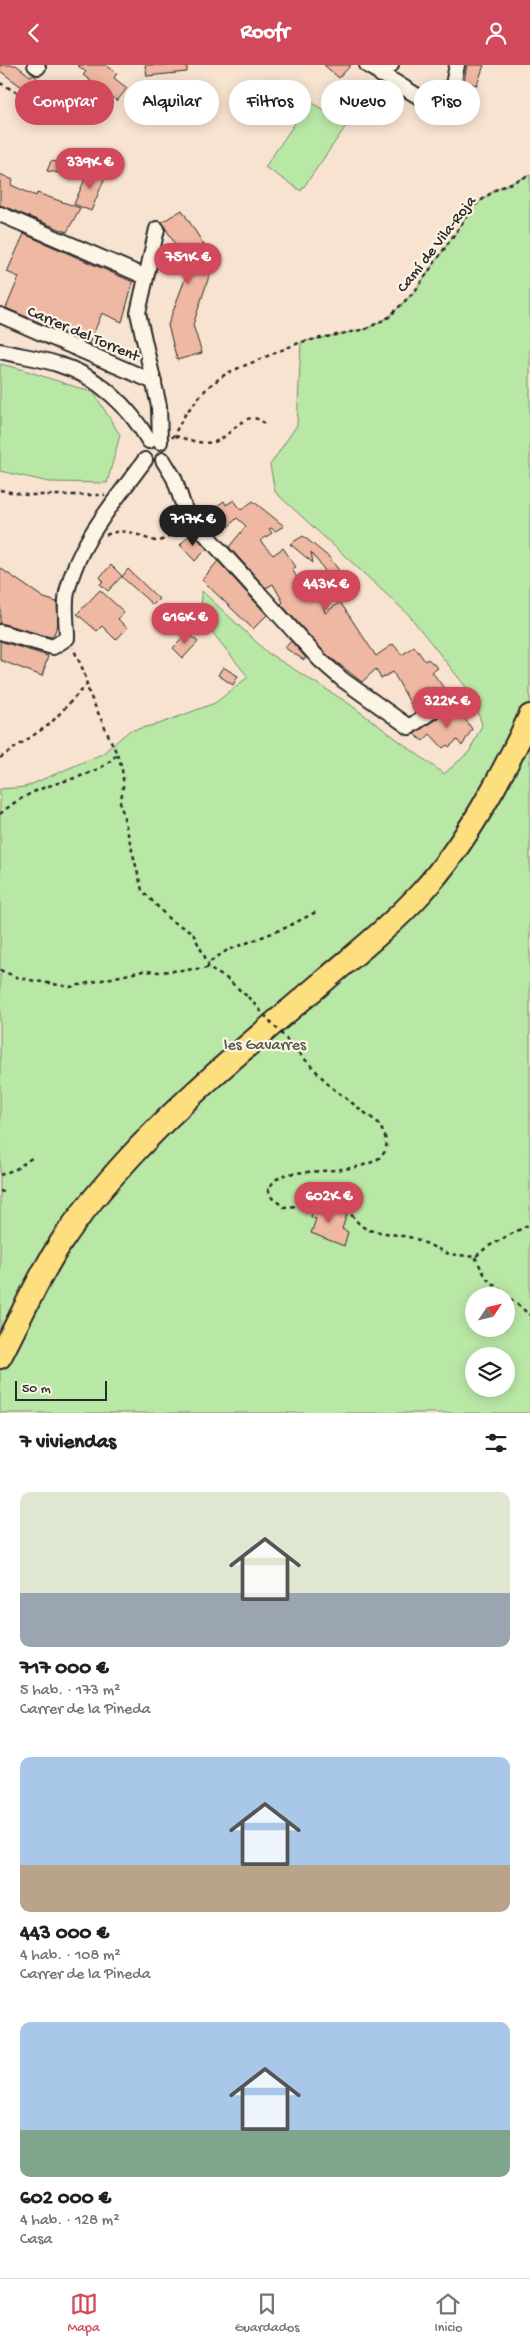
<!DOCTYPE html>
<html lang="es">
<head>
<meta charset="utf-8">
<style>
  :root { --surface:#fff; --page:#f2f2f2; --text:#202124; --muted:#757577; --line:#e0e0e0; --accent:#d1495b }
  body { margin:0; font-family:"Gochi Hand",sans-serif; background:var(--page); color:var(--text); height:100vh; display:flex; flex-direction:column; font-size:19px; white-space:nowrap }
  * { box-sizing:border-box; margin:0 }
  p { font-size:16px; color:var(--muted) }
  .icon { flex:none; width:28px; height:28px; fill:none; stroke:currentColor; stroke-width:2; stroke-linecap:round; stroke-linejoin:round }
  .map { position:relative; height:1348px; overflow:hidden }
  .drawer { display:flex; flex-direction:column; background:var(--surface); flex:1 }
  .drawer>* { flex:none }
  .hud { position:absolute; left:15px; top:15px; width:500px; height:45px; display:flex; gap:10px }
  .needle { width:32px; rotate:55deg }
  .controls { position:absolute; left:465px; top:1222px; display:grid; gap:10px }
  .controls a { display:grid; place-items:center; width:50px; height:50px; border-radius:50%; background:var(--surface); box-shadow:0 2px 12px #0003; font-size:25px }
  .scale { position:absolute; left:15px; bottom:12px; width:92px; box-sizing:border-box; padding-left:5px; border:2px solid #2b2b2b; border-top:0; font-size:14px; line-height:18px; white-space:nowrap; color:#2b2b2b; -webkit-text-stroke:4px #fcf5e5; paint-order:stroke }
  .price { position:absolute; translate:-50% -42px; padding:0 11px; border-radius:18px; background:var(--accent); color:#fff; font-size:16px; line-height:32px; filter:drop-shadow(0 1px 2px #0008) }
  .price::after { content:''; position:absolute; left:50%; top:30px; width:15px; height:11px; margin-left:-8px; background:inherit; clip-path:polygon(0 0,100% 0,50% 100%) }
  .price.active { background:#222; color:#fff }
  ul { padding:0; list-style:none }
  li { display:grid; align-content:center; gap:10px; height:265px; padding:0 20px }
  li span { display:grid; place-items:center; height:155px; border-radius:10px; color:#555 }
  li>.icon { margin-inline-start:auto }
  span .icon { width:90px; height:90px; fill:#fffc; stroke-width:1 }
  li b { font-size:21px }
  h2 { display:flex; justify-content:space-between; align-items:center; height:60px; padding:0 20px; font-size:21px }
  .chip { padding:0 18px; border-radius:22px; background:var(--surface); box-shadow:0 2px 12px #0003; font-size:18px; line-height:45px }
  .chip.active { background:var(--accent); color:#fff }
  header { display:flex; justify-content:space-between; align-items:center; height:65px; padding:0 20px; background:var(--accent); color:#fff; font-size:22px; font-weight:800 }
  .menu { display:flex; justify-content:space-around; align-items:center; height:70px; border-top:1px solid var(--line); background:var(--surface); font-size:14px; color:var(--muted) }
  .menu a { display:grid; justify-items:center; gap:2px }
  .menu .active { color:var(--accent) }
  .map>svg:first-child { display:block }
  .green { fill:#b9e7a5; stroke:#728968; fill-rule:evenodd }
  .building { fill:#eeb8a2; stroke:#2b2b2b }
  .lines { fill:none; stroke-linecap:round; stroke-linejoin:round }
  .minor-casing { stroke:#2b2b2b; stroke-width:18 }
  .trunk-casing { stroke:#2b2b2b; stroke-width:26 }
  .path { stroke:#2b2b2b; stroke-width:2.5; stroke-dasharray:4 4; stroke-linecap:butt }
  .minor { stroke:#fcf5e5; stroke-width:14 }
  .trunk { stroke:#fedf80; stroke-width:22 }
  .path-bridge { stroke:#2b2b2b; stroke-width:2.5; stroke-dasharray:4 4; stroke-linecap:butt }
  .labels { text-anchor:middle; stroke-width:4.5; stroke-linejoin:round; paint-order:stroke }
  .street-label { font-size:16px; fill:#2b2b2b; stroke:#fcf5e5 }
  .park-label { font-size:16px; fill:#4e5a4a; stroke:#fcf5e5 }
</style>
</head>
<body>
<header><svg class="icon" aria-label="back" viewBox="0 0 24 24"><path d="M15 5l-7 7 7 7"/></svg>Roofr<svg class="icon" aria-label="person" viewBox="0 0 24 24"><circle cx="12" cy="8" r="4"/><path d="M4 21q1-7 8-7t8 7"/></svg></header>
<div class="map">
<svg width="530" height="1348" viewBox="0 0 530 1348">
  <rect width="100%" height="100%" fill="#f8e3d1"/>
  <filter id="ink" filterUnits="userSpaceOnUse"><feTurbulence type="fractalNoise" baseFrequency=".02" numOctaves="2"/><feDisplacementMap in="SourceGraphic" scale="10" xChannelSelector="R" yChannelSelector="G"/><feConvolveMatrix kernelMatrix="1 2 1 2 8 2 1 2 1" color-interpolation-filters="sRGB"/></filter>
  <g filter="url(#ink)">
    <!-- green -->
    <path class="green" d="M 310,36 L 346,61 L 301,126 L 265,102 Z
      M 530,110 L 530,1348 L 0,1348 L 0,724 L 25,722 L 102,689 L 129,666 L 159,659 L 215,638 L 248,612 L 201,553 L 202,526 L 268,588 L 348,638 L 444,709 L 469,687 L 482,660 L 473,631 L 408,549 L 275,427 L 270,400 L 297,360 L 301,277 L 366,264 L 389,252 L 415,226 L 474,141 L 495,125 ZM 474,1231 L 506,1231 L 506,1264 L 474,1264 ZM 474,1291 L 506,1291 L 506,1324 L 474,1324 Z
      M 0,299 L 21,304 L 94,328 L 120,370 L 107,418 L 49,417 L 0,406 Z"/>
    <!-- building -->
    <path class="building" d="M 0,0 L 16,0 L 30,11 L 34,10 L 49,25 L 41,36 L 0,6 Z
      M 77,0 L 106,0 L 117,8 L 114,13 L 127,23 L 117,36 L 83,10 L 86,7 Z
      M 145,0 L 187,0 L 187,7 L 147,11 Z
      M 324,0 L 351,0 L 339,13 Z
      M 467,0 L 484,0 L 477,20 L 464,17 Z
      M 51,96 L 71,100 L 66,109 L 47,106 Z
      M 89,105 L 106,110 L 91,146 L 74,139 Z
      M 0,109 L 13,115 L 11,120 L 36,131 L 37,128 L 80,143 L 67,167 L 0,140 Z
      M 182,145 L 214,196 L 193,260 L 202,288 L 177,295 L 168,260 L 189,203 L 162,157 Z
      M 24,169 L 133,217 L 122,257 L 102,248 L 89,279 L 6,243 L 19,212 L 7,207 Z
      M 234,435 L 241,445 L 253,436 L 284,461 L 275,466 L 271,463 L 269,464 L 272,468 L 260,476 L 273,490 L 283,483 L 296,502 L 292,504 L 303,523 L 309,519 L 323,539 L 325,548 L 340,537 L 376,591 L 393,579 L 402,590 L 414,581 L 425,596 L 428,594 L 438,603 L 432,607 L 447,627 L 415,647 L 393,607 L 381,614 L 376,604 L 362,617 L 326,589 L 281,539 L 283,537 L 273,519 L 266,523 L 229,482 L 246,461 L 237,453 L 228,462 L 214,443 L 224,436 L 226,440 Z
      M 192,467 L 207,484 L 195,496 L 180,480 Z
      M 303,471 L 330,493 L 354,527 L 345,533 L 311,487 L 313,498 L 290,479 Z
      M 218,496 L 267,550 L 253,564 L 202,515 Z
      M 111,500 L 122,511 L 108,526 L 100,519 L 103,516 L 100,512 Z
      M 0,503 L 44,533 L 57,537 L 58,559 L 54,569 L 50,572 L 0,558 Z
      M 128,504 L 159,534 L 153,540 L 122,512 Z
      M 100,525 L 124,547 L 118,554 L 127,563 L 116,575 L 102,561 L 97,566 L 77,549 Z
      M 188,568 L 198,577 L 183,593 L 173,583 Z
      M 0,576 L 48,591 L 42,611 L 0,595 Z
      M 291,576 L 306,593 L 304,595 L 285,583 Z
      M 223,602 L 238,611 L 233,620 L 218,610 Z
      M 455,640 L 472,664 L 462,681 L 457,675 L 449,682 L 447,680 L 443,683 L 430,669 L 423,676 L 414,669 Z
      M 313,1141 L 328,1142 L 347,1149 L 342,1164 L 348,1167 L 344,1181 L 311,1168 L 316,1154 L 311,1152 Z"/>
    <g class="lines">
      <!-- minor casing -->
      <g class="minor-casing">
        <path id="minor" d="M 35,0 L 38,2
          M 367,0 L 447,49 L 457,0
          M 381,10 L 391,0
          M 0,149 L 146,212
          M 157,164 L 138,248 L 159,341 L 160,377
          M 0,250 L 154,317
          M 0,286 C 20,291 41,293 60,300 C 98,311 130,343 149,376
          M 163,395 L 174,413 L 186,448 L 320,595 L 343,615 L 409,662 L 447,636
          M 0,567 L 53,582 L 67,573 C 67,558 64,542 67,527 C 78,477 116,435 145,395"/>
      </g>
      <!-- trunk casing -->
      <g class="trunk-casing">
        <path id="trunk" d="M 0,1292 C 20,1254 38,1212 62,1176 C 82,1146 106,1118 131,1091 C 190,1027 259,971 325,915 C 358,887 393,859 422,827 C 465,780 504,708 530,651"/>
      </g>
      <!-- path -->
      <path class="path" d="M 0,18 L 25,32 L 59,43
        M 175,371 C 188,374 200,380 214,377 C 231,373 245,341 264,358
        M 172,373 L 186,348 L 196,336 L 208,322 L 227,308 L 301,277 L 366,264 L 389,252 L 415,226 L 474,141 L 495,125 L 530,110
        M 0,425 L 27,430 L 105,430
        M 106,470 C 143,454 155,500 178,457
        M 117,689 C 124,705 125,721 120,737 L 142,825 L 171,856 L 192,867 L 208,898
        M 0,693 L 50,659 L 87,619
        M 0,749 C 12,738 28,729 43,723 C 68,713 99,711 117,689 L 89,628 L 84,607 L 73,583
        M 208,903 L 208,898 L 226,886 L 285,863 L 316,847
        M 0,905 L 19,913 L 70,922 L 143,906 L 159,907 L 208,903 L 226,913 L 248,932
        M 299,988 L 331,1022 L 377,1057 C 418,1114 312,1102 284,1110 L 275,1115 L 268,1124 L 272,1133 L 284,1142 L 300,1141 L 315,1137 L 336,1140 L 349,1147 L 360,1160 L 368,1165 L 414,1173 L 449,1189 L 475,1192 L 487,1182 L 530,1159
        M 0,1110 L 16,1104 L 33,1092
        M 0,1126 L 7,1128
        M 475,1192 L 487,1214 L 530,1250"/>
      <!-- minor -->
      <use href="#minor" class="minor"/>
      <!-- trunk -->
      <use href="#trunk" class="trunk"/>
      <!-- path-bridge -->
      <path class="path-bridge" d="M 248,932 L 299,988"/>
    </g>
  </g>
  <g class="labels">
    <!-- street labels -->
    <g class="street-label">
      <text transform="translate(435 178) rotate(-52)" y="6">Camí de Vila-Roja</text>
      <text transform="translate(84 267) rotate(23)" y="6">Carrer del Torrent</text>
    </g>
    <!-- park labels -->
    <g class="park-label">
      <text x="265" y="984">les Gavarres</text>
    </g>
  </g>
</svg>
<div class="controls">
<a><svg class="needle" viewBox="-14 -14 28 28"><path d="M0-13l5 13h-10z" fill="#e53935"/><path d="M0 13l5-13h-10z" fill="#757577"/></svg></a>
<a><svg class="icon" aria-label="layers" viewBox="0 0 24 24"><path d="M12 4l9 5-9 5-9-5zM3 14l9 5 9-5"/></svg></a>
</div>
<div class="scale">50 m</div>
<b class="price" style="left:90px;top:125px">339K €</b>
<b class="price" style="left:188px;top:220px">751K €</b>
<b class="price active" style="left:193px;top:482px">717K €</b>
<b class="price" style="left:326px;top:547px">443K €</b>
<b class="price" style="left:185px;top:580px">616K €</b>
<b class="price" style="left:447px;top:664px">322K €</b>
<b class="price" style="left:329px;top:1159px">602K €</b>
<div class="hud">
<a class="chip active">Comprar</a>
<a class="chip">Alquilar</a>
<a class="chip">Filtros</a>
<a class="chip">Nuevo</a>
<a class="chip">Piso</a>
</div>
</div>
<section class="drawer">
<h2>7 viviendas<svg class="icon" aria-label="filters" viewBox="0 0 24 24"><path d="M4 7h16M4 17h16"/><circle cx="9" cy="7" r="2"/><circle cx="15" cy="17" r="2"/></svg></h2>
<ul>
<li><span style="background:linear-gradient(#dfe7d0 65%,#9aa5b1 0)"><svg class="icon" aria-label="home" viewBox="0 0 24 24"><path d="M3 11l9-7 9 7M6 9v11h12V9"/></svg></span><div><b>717 000 €</b><p>5 hab. · 173 m²</p><p>Carrer de la Pineda</p></div></li>
<li><span style="background:linear-gradient(#a9c7e8 70%,#b9a48a 0)"><svg class="icon" aria-label="home" viewBox="0 0 24 24"><path d="M3 11l9-7 9 7M6 9v11h12V9"/></svg></span><div><b>443 000 €</b><p>4 hab. · 108 m²</p><p>Carrer de la Pineda</p></div></li>
<li><span style="background:linear-gradient(#a9c7e8 70%,#7fa58c 0)"><svg class="icon" aria-label="home" viewBox="0 0 24 24"><path d="M3 11l9-7 9 7M6 9v11h12V9"/></svg></span><div><b>602 000 €</b><p>4 hab. · 128 m²</p><p>Casa</p></div></li>
</ul>
</section>
<nav class="menu">
<a class="active"><svg class="icon" aria-label="map" viewBox="0 0 24 24"><path d="M3 6l6-2 6 2 6-2v14l-6 2-6-2-6 2zM9 4v14M15 6v14"/></svg>Mapa</a>
<a><svg class="icon" aria-label="saved" viewBox="0 0 24 24"><path d="M7 4h10v16l-5-4-5 4z"/></svg>Guardados</a>
<a><svg class="icon" aria-label="home" viewBox="0 0 24 24"><path d="M3 11l9-7 9 7M6 9v11h12V9"/></svg>Inicio</a>
</nav>
</body>
</html>
